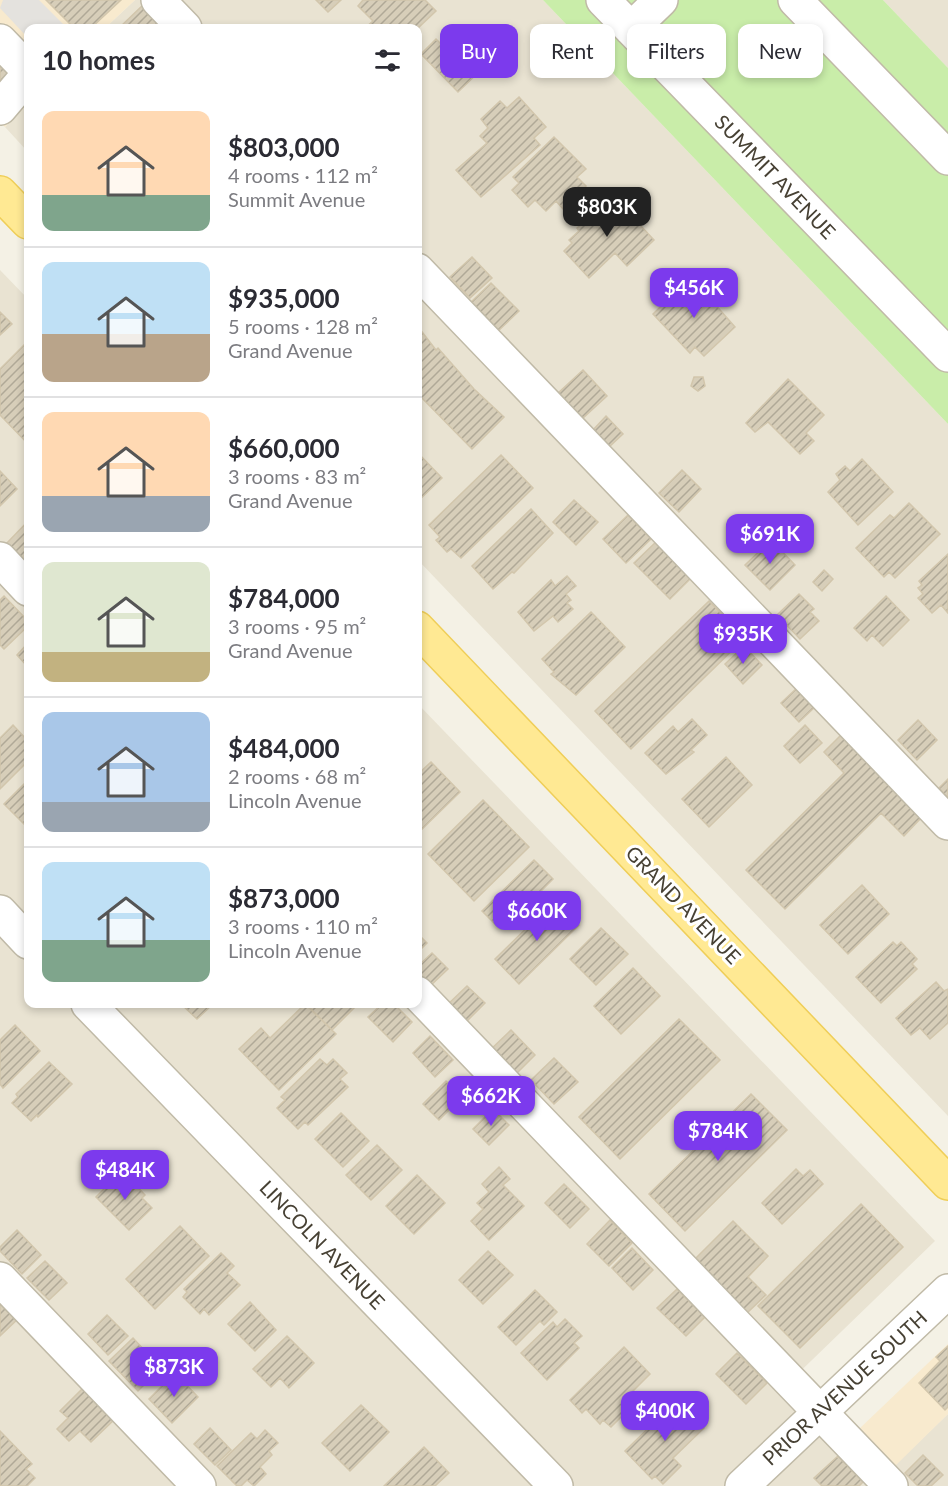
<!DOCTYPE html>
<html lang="en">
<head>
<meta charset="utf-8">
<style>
  :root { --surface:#fff; --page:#f2f2f3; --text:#2b2b33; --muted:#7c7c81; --line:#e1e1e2; --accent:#7c3aed }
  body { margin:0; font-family:Lato,sans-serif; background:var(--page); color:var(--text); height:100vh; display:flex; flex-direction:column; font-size:22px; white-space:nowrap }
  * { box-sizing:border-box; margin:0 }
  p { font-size:20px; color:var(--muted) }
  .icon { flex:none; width:33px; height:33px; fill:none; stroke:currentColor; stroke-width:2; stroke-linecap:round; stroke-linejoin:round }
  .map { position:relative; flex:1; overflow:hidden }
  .panel { position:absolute; left:24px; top:24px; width:398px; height:984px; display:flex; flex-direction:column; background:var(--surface); border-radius:12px; box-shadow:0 3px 9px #0003 }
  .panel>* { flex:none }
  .guide { position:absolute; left:440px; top:24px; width:418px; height:54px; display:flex; gap:12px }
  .price { position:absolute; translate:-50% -51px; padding:0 14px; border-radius:12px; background:var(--accent); color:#fff; font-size:20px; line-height:39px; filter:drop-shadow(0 2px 3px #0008) }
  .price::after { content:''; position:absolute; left:50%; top:36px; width:18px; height:14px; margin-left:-9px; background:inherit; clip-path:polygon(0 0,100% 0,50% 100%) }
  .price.on { background:#222; color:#fff }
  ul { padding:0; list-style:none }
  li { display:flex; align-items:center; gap:18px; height:150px; padding:0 18px }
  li+li { border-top:2px solid var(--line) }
  li span { display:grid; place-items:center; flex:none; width:168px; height:120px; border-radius:12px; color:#555 }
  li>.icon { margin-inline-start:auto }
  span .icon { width:72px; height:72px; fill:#fffc; stroke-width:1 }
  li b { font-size:26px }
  h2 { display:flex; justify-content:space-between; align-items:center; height:72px; padding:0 18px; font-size:26px }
  .chip { padding:0 21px; border-radius:12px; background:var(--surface); box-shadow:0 3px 9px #0003; font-size:21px; line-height:54px }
  .chip.on { background:var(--accent); color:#fff }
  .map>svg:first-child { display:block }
  .residential { fill:#e9e3d2 }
  .commercial { fill:#f8eace }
  .green { fill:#c9eda9 }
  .parking { fill:#e4e2de }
  .building { fill:url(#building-hatch); stroke:#d2c6ac; stroke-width:1.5 }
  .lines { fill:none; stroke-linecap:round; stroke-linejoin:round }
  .minor-casing { stroke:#c0baa7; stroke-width:36 }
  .major-casing { stroke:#efce58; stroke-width:36 }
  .minor { stroke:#fff; stroke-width:33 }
  .major { stroke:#ffe993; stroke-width:33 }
  .labels { text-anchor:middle; stroke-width:6; stroke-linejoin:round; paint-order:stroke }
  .street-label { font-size:20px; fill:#474134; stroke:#fff }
</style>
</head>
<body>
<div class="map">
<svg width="948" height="1486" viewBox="0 0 948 1486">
  <defs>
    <pattern id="building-hatch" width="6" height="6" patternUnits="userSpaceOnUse" patternTransform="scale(1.5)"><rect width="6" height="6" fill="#d7ceb9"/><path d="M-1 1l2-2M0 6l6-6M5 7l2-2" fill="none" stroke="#b0a997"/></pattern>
  </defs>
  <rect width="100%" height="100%" fill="#f4f1e5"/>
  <!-- residential -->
  <path class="residential" d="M 135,0 L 543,0 L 948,424 L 948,1116 L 417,559 L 417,28 L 105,28 Z
    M 883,0 L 948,0 L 948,68 Z
    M 28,104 L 28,152 L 5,127 Z
    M 0,270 L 28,299 L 28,1004 L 417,1004 L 417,703 L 935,1241 L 781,1390 L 875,1484 L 948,1414 L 948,1486 L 0,1486 Z"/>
  <!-- commercial -->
  <path class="commercial" d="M 0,0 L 135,0 L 105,28 L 28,28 L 28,104 L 5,127 L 0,122 Z
    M 948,1344 L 948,1414 L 895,1466 L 858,1430 Z"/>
  <!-- green -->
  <path class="green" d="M 543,0 L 883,0 L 948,68 L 948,424 Z"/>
  <!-- parking -->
  <path class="parking" d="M 3,0 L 39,0 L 67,28 L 28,28 L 28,38 L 0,8 Z"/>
  <!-- building -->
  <path class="building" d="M 46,0 L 121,0 L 91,28 L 74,28 Z
    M 316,0 L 341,0 L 328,12 Z
    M 363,0 L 425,0 L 436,11 L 417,29 L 365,28 L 373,21 L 358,6 Z
    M 144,4 L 162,22 L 155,28 L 119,28 Z
    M 451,31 L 485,66 L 458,92 L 421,54 L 436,39 L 440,43 Z
    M 0,51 L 18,69 L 0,86 Z
    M 519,97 L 546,127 L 534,138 L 540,145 L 481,197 L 456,170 L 487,143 L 480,136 L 488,128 L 481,119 L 500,101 L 507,108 Z
    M 554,137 L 586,169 L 577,177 L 586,186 L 563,209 L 556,201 L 546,211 L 535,200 L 528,207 L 512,190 L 519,183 L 513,177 Z
    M 612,195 L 654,240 L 627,266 L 615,253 L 589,278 L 564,251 L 572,243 L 569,240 L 579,231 L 577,228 Z
    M 472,257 L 492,278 L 470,298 L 450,277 Z
    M 691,277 L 735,327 L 704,356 L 695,347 L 690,353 L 653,314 Z
    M 491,283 L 519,311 L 497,332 L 469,304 Z
    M 0,312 L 12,324 L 0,335 Z
    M 419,328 L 436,350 L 438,348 L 474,389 L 504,417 L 472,449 L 417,393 Z
    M 28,341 L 28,444 L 0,415 L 0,369 Z
    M 583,370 L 607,396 L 582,419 L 557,394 Z
    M 694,377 L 703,377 L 705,386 L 698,391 L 691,386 Z
    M 788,379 L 824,415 L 806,433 L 814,441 L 800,454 L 768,422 L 755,432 L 746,423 Z
    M 606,416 L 623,434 L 608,448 L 592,431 Z
    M 417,452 L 442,478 L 417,502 Z
    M 501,455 L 533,488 L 461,558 L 451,549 L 447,552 L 436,540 L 440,537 L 429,525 Z
    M 862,459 L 893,492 L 858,525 L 828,492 L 840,480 L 836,474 L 845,466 L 850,471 Z
    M 682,470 L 701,489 L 679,512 L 659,493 Z
    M 0,471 L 17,489 L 0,506 Z
    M 574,500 L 598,522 L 576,545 L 553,522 Z
    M 909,503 L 940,534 L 895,578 L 889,572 L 884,577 L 856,548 L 890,515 L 894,518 Z
    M 531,509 L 553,533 L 514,573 L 512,572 L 493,589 L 472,566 Z
    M 628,515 L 651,539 L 626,563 L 603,539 Z
    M 28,521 L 28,564 L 27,566 L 6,544 Z
    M 658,540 L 693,576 L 670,599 L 634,563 Z
    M 771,540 L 795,565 L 770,590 L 745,565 Z
    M 948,554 L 948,613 L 941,605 L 932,613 L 918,598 L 923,594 L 918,588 L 922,585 L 919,581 Z
    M 824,570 L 833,579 L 822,591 L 813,582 Z
    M 567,576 L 576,586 L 566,594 L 571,600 L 567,603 L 573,609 L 558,622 L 553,616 L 534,631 L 518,612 L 551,580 L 555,586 Z
    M 799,594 L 814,609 L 810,612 L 819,621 L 800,639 L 777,615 Z
    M 4,596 L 28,621 L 28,626 L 4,649 L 0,645 L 0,600 Z
    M 886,596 L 909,620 L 883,646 L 872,635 L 867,641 L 854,628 Z
    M 709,601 L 745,638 L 631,749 L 595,711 Z
    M 591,612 L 625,647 L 576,695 L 551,674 L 554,672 L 542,659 Z
    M 28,643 L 28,667 L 17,655 Z
    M 744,646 L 762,665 L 743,684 L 725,664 Z
    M 798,687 L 816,706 L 799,722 L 781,703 Z
    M 692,719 L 707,735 L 691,750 L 694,752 L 666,774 L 645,753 L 673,726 L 678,732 Z
    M 918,720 L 937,740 L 917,760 L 898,740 Z
    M 13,725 L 28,741 L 28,761 L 0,789 L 0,738 Z
    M 805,725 L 822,743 L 800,763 L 784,746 Z
    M 841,735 L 922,817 L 904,836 L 881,813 L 785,909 L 746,870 L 844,773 L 824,752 Z
    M 726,757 L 752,785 L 709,827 L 682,799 Z
    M 431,762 L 460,792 L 417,834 L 417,775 Z
    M 948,779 L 948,798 L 939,788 Z
    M 28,780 L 28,824 L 26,826 L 4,804 Z
    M 483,800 L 529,847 L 474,901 L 428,854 Z
    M 534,860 L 553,879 L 517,915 L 512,909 L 496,925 L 482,911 Z
    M 862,885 L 889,914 L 848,954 L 820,925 Z
    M 555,900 L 579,925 L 519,984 L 495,959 Z
    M 601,928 L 628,954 L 596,985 L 570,959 Z
    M 417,933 L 427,943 L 417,953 Z
    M 893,942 L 897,946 L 901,942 L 917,959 L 912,964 L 917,969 L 881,1003 L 856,977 Z
    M 432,953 L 448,969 L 427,989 L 417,978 L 417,967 Z
    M 633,968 L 660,996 L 621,1034 L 594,1006 Z
    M 936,982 L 944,991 L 948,989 L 948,1023 L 930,1039 L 920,1028 L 911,1035 L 896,1018 Z
    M 467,986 L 485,1003 L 462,1026 L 444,1008 Z
    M 181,1004 L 213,1004 L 197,1019 Z
    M 305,1004 L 336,1034 L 279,1090 L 239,1049 L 261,1028 L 270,1038 Z
    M 306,1004 L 358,1004 L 332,1030 Z
    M 382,1004 L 394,1004 L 412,1022 L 393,1042 L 368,1017 Z
    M 679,1019 L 720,1060 L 620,1159 L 579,1117 Z
    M 15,1025 L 40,1051 L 3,1088 L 0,1084 L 0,1040 Z
    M 511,1030 L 535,1055 L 512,1078 L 487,1053 Z
    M 430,1036 L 453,1060 L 435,1077 L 413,1053 Z
    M 554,1058 L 578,1082 L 554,1104 L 531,1080 Z
    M 320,1059 L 327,1065 L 333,1059 L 347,1073 L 340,1079 L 348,1087 L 308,1125 L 305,1122 L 298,1129 L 277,1108 L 285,1100 L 281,1097 Z
    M 49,1062 L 72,1084 L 38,1117 L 37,1115 L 31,1121 L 12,1103 L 18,1097 L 16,1094 Z
    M 446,1081 L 462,1097 L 439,1120 L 423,1104 Z
    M 751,1094 L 787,1130 L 685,1231 L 649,1194 Z
    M 493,1109 L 509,1125 L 489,1145 L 473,1129 Z
    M 341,1113 L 369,1141 L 343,1167 L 315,1139 Z
    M 377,1145 L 402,1170 L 371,1200 L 346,1175 Z
    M 499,1167 L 510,1179 L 503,1185 L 524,1206 L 489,1240 L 471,1221 L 483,1209 L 477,1203 L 489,1192 L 482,1184 Z
    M 796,1169 L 803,1176 L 810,1170 L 823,1184 L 782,1224 L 762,1203 Z
    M 122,1171 L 145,1195 L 142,1198 L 152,1208 L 129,1230 L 96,1197 Z
    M 417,1175 L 445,1203 L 414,1234 L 386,1206 Z
    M 564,1184 L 589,1209 L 570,1228 L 545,1203 Z
    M 861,1204 L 903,1247 L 800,1348 L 758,1306 Z
    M 610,1220 L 632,1243 L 609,1266 L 587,1244 Z
    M 733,1221 L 768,1256 L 748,1277 L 766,1295 L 747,1313 L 696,1258 Z
    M 180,1226 L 209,1256 L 155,1309 L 126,1279 Z
    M 17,1230 L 41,1255 L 22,1274 L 0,1251 L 0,1247 Z
    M 632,1248 L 653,1270 L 633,1290 L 612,1268 Z
    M 488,1251 L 513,1275 L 483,1304 L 459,1280 Z
    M 221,1253 L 234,1266 L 227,1273 L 240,1285 L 209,1315 L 204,1309 L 200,1314 L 183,1297 L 187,1292 L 184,1289 Z
    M 45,1261 L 67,1283 L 49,1300 L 27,1278 Z
    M 677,1289 L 705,1317 L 686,1336 L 657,1308 Z
    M 535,1290 L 557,1312 L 544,1325 L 540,1321 L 516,1345 L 498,1327 Z
    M 0,1295 L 21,1316 L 0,1336 Z
    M 250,1302 L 276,1330 L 255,1351 L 228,1324 Z
    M 107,1315 L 128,1336 L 108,1355 L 88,1334 Z
    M 565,1319 L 582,1336 L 574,1343 L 579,1348 L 547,1380 L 521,1353 L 553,1322 L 557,1327 Z
    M 287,1336 L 314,1363 L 289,1388 L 280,1378 L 271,1387 L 253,1369 Z
    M 133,1338 L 161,1368 L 138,1391 L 109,1361 Z
    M 948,1346 L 948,1407 L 945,1410 L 919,1383 L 940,1361 L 936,1357 Z
    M 624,1347 L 650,1374 L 621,1403 L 628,1410 L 611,1427 L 603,1420 L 600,1424 L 586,1409 L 582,1413 L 570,1400 Z
    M 737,1353 L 767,1383 L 746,1404 L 716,1374 Z
    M 175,1373 L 198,1397 L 172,1423 L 149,1399 Z
    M 86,1385 L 117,1417 L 91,1442 L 80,1431 L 69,1441 L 57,1429 L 68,1418 L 60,1411 Z
    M 677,1400 L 704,1428 L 673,1458 L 681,1466 L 663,1484 L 655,1476 L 652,1479 L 625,1451 Z
    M 361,1405 L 389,1432 L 350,1471 L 322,1443 Z
    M 210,1428 L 231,1450 L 215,1465 L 194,1444 Z
    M 265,1430 L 278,1443 L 269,1451 L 272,1455 L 260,1467 L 266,1474 L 254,1486 L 247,1480 L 241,1486 L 237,1486 L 217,1466 L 251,1433 L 257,1439 Z
    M 0,1431 L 32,1464 L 26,1469 L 35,1478 L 27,1486 L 0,1486 Z
    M 424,1447 L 449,1473 L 435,1486 L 384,1486 Z
    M 923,1455 L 943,1475 L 931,1486 L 918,1486 L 905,1473 Z
    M 838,1456 L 863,1482 L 859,1486 L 822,1486 L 814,1478 Z"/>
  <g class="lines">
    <!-- minor casing -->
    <g class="minor-casing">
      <path id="minor" d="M 158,0 L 185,28
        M 603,0 L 948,355
        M 795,0 L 948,158
        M 631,29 L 661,0
        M 0,41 L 28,70
        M 0,108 L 28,75
        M 417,270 L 948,823
        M 0,559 L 28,589
        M 0,912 L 28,942
        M 417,993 L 891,1486
        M 88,1004 L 556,1486
        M 0,1279 L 199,1486
        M 742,1486 L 948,1291"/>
    </g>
    <!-- major casing -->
    <g class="major-casing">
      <path id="major" d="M 0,193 L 28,222
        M 417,628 L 948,1183"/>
    </g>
    <!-- minor -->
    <use href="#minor" class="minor"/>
    <!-- major -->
    <use href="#major" class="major"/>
  </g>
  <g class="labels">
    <!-- street labels -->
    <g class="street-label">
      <text transform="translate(775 177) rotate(46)" y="7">SUMMIT AVENUE</text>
      <text transform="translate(683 905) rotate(46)" y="7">GRAND AVENUE</text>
      <text transform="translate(322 1245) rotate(46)" y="7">LINCOLN AVENUE</text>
      <text transform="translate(845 1388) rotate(-43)" y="7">PRIOR AVENUE SOUTH</text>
    </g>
  </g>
</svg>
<b class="price on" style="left:607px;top:238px">$803K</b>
<b class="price" style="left:694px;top:319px">$456K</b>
<b class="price" style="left:770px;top:565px">$691K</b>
<b class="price" style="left:743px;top:665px">$935K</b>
<b class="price" style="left:537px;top:942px">$660K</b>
<b class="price" style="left:491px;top:1127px">$662K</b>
<b class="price" style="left:718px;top:1162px">$784K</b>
<b class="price" style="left:125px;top:1201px">$484K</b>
<b class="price" style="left:174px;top:1398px">$873K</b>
<b class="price" style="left:665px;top:1442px">$400K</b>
<div class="guide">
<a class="chip on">Buy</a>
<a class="chip">Rent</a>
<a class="chip">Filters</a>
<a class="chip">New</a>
</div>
<section class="panel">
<h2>10 homes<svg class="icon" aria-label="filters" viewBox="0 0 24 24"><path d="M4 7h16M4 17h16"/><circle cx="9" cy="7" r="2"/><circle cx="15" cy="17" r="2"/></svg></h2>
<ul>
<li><span style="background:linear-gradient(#ffd9b3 70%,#7fa58c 0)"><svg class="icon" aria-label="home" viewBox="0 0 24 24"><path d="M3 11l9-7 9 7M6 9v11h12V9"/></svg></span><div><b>$803,000</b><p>4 rooms · 112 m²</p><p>Summit Avenue</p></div></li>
<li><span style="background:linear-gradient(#bfe0f5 60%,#b9a48a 0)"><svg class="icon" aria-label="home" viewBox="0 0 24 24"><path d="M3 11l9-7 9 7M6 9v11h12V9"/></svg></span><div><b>$935,000</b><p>5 rooms · 128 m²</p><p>Grand Avenue</p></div></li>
<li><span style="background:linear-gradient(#ffd9b3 70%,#9aa5b1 0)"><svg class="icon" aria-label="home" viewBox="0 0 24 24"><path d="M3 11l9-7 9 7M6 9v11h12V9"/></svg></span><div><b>$660,000</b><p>3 rooms · 83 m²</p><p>Grand Avenue</p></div></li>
<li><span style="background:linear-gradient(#dfe7d0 75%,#c2b280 0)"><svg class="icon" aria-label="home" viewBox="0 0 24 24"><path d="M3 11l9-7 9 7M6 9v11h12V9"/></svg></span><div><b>$784,000</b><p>3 rooms · 95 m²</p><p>Grand Avenue</p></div></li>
<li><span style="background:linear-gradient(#a9c7e8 75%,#9aa5b1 0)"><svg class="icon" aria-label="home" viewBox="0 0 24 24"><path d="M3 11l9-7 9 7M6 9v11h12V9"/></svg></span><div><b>$484,000</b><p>2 rooms · 68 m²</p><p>Lincoln Avenue</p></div></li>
<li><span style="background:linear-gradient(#bfe0f5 65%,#7fa58c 0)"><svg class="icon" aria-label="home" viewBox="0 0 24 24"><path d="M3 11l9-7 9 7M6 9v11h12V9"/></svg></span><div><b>$873,000</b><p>3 rooms · 110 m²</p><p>Lincoln Avenue</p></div></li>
</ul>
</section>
</div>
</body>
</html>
